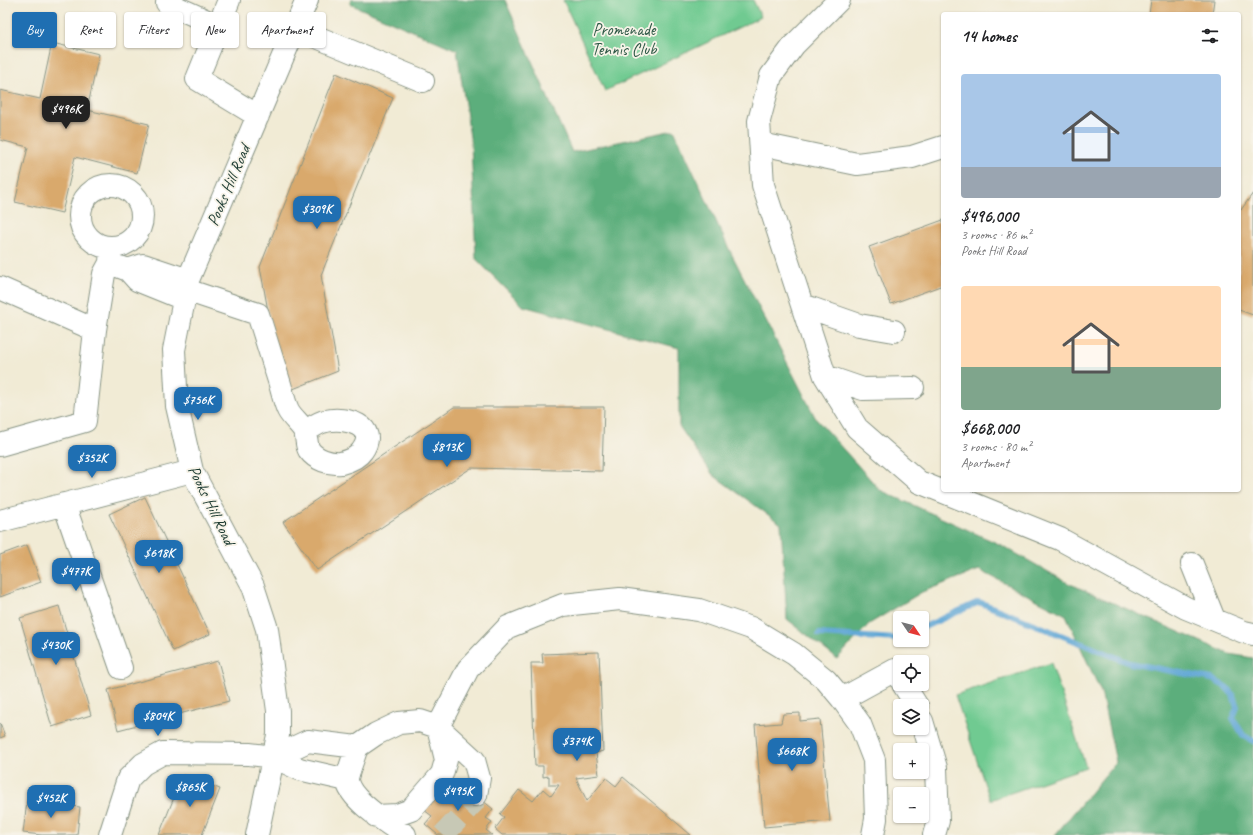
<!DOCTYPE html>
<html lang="en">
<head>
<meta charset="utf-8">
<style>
  :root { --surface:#fff; --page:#f2f2f2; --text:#202124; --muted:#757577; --accent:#1f6fb2 }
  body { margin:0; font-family:Caveat,sans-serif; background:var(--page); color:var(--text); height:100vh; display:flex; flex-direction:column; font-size:15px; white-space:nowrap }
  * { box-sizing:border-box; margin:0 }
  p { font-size:13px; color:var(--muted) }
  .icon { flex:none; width:22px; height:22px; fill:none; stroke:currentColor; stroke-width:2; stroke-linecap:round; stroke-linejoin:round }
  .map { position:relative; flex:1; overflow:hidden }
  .drawer { position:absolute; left:941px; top:12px; width:300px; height:480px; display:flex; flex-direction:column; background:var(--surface); border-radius:4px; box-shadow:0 1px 3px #0004 }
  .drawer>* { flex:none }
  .hud { position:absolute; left:12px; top:12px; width:380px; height:36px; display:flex; gap:8px }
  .needle { width:26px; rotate:125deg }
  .controls { position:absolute; left:893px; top:611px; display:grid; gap:8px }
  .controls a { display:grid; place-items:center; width:36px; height:36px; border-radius:4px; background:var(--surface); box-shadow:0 1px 3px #0004; font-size:20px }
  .price { position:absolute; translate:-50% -34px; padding:0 9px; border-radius:8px; background:var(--accent); color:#fff; font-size:13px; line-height:26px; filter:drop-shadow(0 1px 2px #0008) }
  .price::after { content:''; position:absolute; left:50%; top:24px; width:12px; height:9px; margin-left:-6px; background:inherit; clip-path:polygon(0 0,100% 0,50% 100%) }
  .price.selected { background:#222; color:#fff }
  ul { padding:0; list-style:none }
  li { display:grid; align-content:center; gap:8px; height:212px; padding:0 20px }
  li span { display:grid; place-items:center; height:124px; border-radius:4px; color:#555 }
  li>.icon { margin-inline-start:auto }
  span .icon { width:72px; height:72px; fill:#fffc; stroke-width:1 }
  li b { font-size:17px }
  h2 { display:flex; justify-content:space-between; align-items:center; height:48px; padding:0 20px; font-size:17px }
  .tag { padding:0 14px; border-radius:4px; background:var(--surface); box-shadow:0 1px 3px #0004; font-size:14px; line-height:36px }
  .tag.selected { background:var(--accent); color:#fff }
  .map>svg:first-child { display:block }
  .green { fill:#70ca91; stroke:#488462 }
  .forest { fill:#5cae7b; stroke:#3e7658 }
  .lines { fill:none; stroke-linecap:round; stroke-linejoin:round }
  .stream { stroke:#60a7d6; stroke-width:6 }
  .building { fill:#d9a96c }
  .minor-tunnel { stroke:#c7c8b5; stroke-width:22; stroke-dasharray:22 11; stroke-linecap:butt }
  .minor-casing { stroke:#889484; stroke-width:24 }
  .minor { stroke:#fff; stroke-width:22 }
  .labels { text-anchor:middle; stroke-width:3.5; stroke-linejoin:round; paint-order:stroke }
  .park-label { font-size:17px; fill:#2f5947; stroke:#f7f3e8 }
  .street-label { font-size:17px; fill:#1f3d34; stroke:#f7f3e8 }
</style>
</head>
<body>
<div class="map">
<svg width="1253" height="835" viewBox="0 0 1253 835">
  <rect width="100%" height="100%" fill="#f7f3e8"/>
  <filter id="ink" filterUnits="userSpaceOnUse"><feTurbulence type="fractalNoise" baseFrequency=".025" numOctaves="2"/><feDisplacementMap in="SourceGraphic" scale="8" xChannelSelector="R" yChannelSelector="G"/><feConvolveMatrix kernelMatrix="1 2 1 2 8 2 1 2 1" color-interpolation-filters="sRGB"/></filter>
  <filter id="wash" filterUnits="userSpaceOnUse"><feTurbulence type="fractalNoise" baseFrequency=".012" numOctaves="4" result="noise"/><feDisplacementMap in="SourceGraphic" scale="16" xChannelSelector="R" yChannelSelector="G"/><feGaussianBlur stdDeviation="0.9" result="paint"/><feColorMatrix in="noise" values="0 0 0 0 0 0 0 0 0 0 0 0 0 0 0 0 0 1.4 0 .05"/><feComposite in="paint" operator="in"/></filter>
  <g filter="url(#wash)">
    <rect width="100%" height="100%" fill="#f1ebd5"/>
    <!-- green -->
    <path class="green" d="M 563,0 L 753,0 L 761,17 L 605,91 Z
      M 1051,663 L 1086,767 L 990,800 L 955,695 Z"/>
    <!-- forest -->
    <path class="forest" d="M 351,0 L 505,0 L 572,152 L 674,130 L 729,249 L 816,419 L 880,490 L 1001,545 L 1068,583 L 1229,654 L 1253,658 L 1253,835 L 1055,835 L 1116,762 L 1101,692 L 1066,615 L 979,570 L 922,592 L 869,624 L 837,659 L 787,619 L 781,524 L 713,475 L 679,426 L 679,348 L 523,306 L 476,259 L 471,144 L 457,50 L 350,4 Z"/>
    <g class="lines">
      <!-- stream -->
      <path class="stream" d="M 922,628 L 979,602 L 1130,663 L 1212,679 L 1226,687 L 1233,695 L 1237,707 L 1233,718 L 1243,735 L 1253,741
        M 819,634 L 897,639 L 900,638"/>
    </g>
    <g id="blocks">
      <!-- building -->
      <path class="building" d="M 1151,0 L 1214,0 L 1212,14 L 1149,14 Z
        M 52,43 L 99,54 L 87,110 L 149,124 L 137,173 L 75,157 L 62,213 L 15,202 L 28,147 L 0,140 L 0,90 L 40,99 Z
        M 336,73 L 393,98 L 321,275 L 338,371 L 283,393 L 260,267 Z
        M 1253,193 L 1253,315 L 1239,310 L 1239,209 L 1241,210 Z
        M 943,220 L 943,285 L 891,304 L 869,247 Z
        M 454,407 L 604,407 L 602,471 L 471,468 L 317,570 L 283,522 Z
        M 145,497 L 210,634 L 173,651 L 109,514 Z
        M 27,545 L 41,582 L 0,597 L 0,555 Z
        M 59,606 L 91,715 L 52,727 L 20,618 Z
        M 599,652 L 603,751 L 596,753 L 599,775 L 576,778 L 587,801 L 606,778 L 616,786 L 623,777 L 691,835 L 502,835 L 495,829 L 504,817 L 500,814 L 519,790 L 533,801 L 543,789 L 551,796 L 559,785 L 549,785 L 549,776 L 543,777 L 543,766 L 535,766 L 531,663 L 543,663 L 542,654 Z
        M 218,661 L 229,701 L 118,730 L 108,690 Z
        M 800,713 L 800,721 L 820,719 L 830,821 L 764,827 L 755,725 L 781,723 L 783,714 Z
        M 0,723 L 5,736 L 0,738 Z
        M 183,775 L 220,789 L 202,835 L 159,835 Z
        M 448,781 L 455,787 L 459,781 L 493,809 L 486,818 L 492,822 L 486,830 L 492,835 L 438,835 L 425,824 L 432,816 L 424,810 Z
        M 27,801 L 80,807 L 77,835 L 42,835 L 23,833 Z"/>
    </g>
  </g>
  <g filter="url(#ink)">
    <use href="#blocks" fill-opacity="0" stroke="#889484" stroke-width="1"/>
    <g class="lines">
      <!-- minor-tunnel -->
      <path class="minor-tunnel" d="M 443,835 L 474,802 L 476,795"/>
      <!-- minor casing -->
      <g class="minor-casing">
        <path id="minor" d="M 168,0 L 167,3 L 218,26
          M 229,0 L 197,79 L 258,116
          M 839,0 L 794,45 L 771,76 L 759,121 L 763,185 L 825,376 L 863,389 L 913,388
          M 295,28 L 423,81
          M 761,144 L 857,164 L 912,157 L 943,147
          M80 216a31 31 0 1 1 62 0a31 31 0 1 1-62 0Z
          M 110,263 L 128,270 L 137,280 L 184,299
          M 128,270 L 143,265 L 188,280
          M 0,288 L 95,330
          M 186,290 L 258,314 C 265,336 272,359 279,381 C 282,390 284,402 288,410 C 292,418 301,424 305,432 C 307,438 306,445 309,450 C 316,460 330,464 341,463 C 349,461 358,457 362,451 C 380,426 345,416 326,421 C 318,422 311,428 305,432
          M 802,305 L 859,325 L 894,331
          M 825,376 L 857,428 L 919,482 L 1060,539 L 1186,608 L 1244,632 L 1253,634
          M 0,445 L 85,421 L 95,330 L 104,274 L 110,263 L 111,247
          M 64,504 L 121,668
          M 0,521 L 192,471
          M 1192,564 L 1214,619
          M 903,684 L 917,706
          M 842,699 L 895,670 L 900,679
          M 922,721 L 936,768 L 938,821 L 934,835
          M 274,757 L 308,741 L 357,747
          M 376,816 L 397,815 L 411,810 L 442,774 L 446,760 L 438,727 L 468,669 L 508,627 L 563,605 L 620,599 L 699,610 L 751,628 L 794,654 L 826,680 L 842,699 L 860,724 L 874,760 L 876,819 L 873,835
          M 110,835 L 128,779 L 143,764 L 163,753 L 249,754 L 274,757 L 299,769 L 347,780
          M 257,835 L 278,735 L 278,711 L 267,629 L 253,586 L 192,471 L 177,406 L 174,350 L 188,280 L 307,0
          M 405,835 C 389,824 349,800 347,780 C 347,774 355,754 357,747 L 376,734 L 399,723 L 420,721 L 438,727 L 474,760 L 479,778 L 476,795"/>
      </g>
      <!-- minor -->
      <use href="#minor" class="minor"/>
    </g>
  </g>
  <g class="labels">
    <!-- park labels -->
    <g class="park-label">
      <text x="624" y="35">Promenade<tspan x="624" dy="20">Tennis Club</tspan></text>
    </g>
    <!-- street labels -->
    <g class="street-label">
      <text transform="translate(228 185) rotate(-67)" y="6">Pooks Hill Road</text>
      <text transform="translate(212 505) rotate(64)" y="6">Pooks Hill Road</text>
    </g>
  </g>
</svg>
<div class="controls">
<a><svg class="needle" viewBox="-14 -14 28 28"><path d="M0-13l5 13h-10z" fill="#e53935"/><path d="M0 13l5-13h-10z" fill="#757577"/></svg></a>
<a><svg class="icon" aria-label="locate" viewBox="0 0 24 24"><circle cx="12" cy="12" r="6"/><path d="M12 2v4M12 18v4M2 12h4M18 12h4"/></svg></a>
<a><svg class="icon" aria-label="layers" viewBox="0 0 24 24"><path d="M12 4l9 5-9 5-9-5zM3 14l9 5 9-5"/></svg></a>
<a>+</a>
<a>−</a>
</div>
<b class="price selected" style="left:66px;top:130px">$496K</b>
<b class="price" style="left:317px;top:230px">$309K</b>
<b class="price" style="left:198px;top:421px">$756K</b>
<b class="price" style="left:447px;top:468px">$813K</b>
<b class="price" style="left:92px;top:479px">$352K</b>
<b class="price" style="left:159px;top:574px">$618K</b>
<b class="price" style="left:76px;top:592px">$477K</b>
<b class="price" style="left:56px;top:666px">$430K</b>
<b class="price" style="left:158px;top:737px">$804K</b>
<b class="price" style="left:577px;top:762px">$374K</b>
<b class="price" style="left:792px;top:772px">$668K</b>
<b class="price" style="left:190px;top:808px">$865K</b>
<b class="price" style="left:458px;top:812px">$495K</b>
<b class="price" style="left:51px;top:819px">$452K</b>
<div class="hud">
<a class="tag selected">Buy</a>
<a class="tag">Rent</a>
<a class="tag">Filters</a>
<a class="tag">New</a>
<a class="tag">Apartment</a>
</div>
<section class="drawer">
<h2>14 homes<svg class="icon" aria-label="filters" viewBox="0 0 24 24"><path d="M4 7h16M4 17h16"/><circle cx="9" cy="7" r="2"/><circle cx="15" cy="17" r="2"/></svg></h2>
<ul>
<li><span style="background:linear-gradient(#a9c7e8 75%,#9aa5b1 0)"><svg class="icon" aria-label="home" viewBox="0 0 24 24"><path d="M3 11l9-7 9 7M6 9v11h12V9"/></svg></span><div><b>$496,000</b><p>3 rooms · 86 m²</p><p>Pooks Hill Road</p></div></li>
<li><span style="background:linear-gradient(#ffd9b3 65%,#7fa58c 0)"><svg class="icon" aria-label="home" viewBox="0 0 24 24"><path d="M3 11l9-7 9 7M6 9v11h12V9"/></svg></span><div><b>$668,000</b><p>3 rooms · 80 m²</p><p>Apartment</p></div></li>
</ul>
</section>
</div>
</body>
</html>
